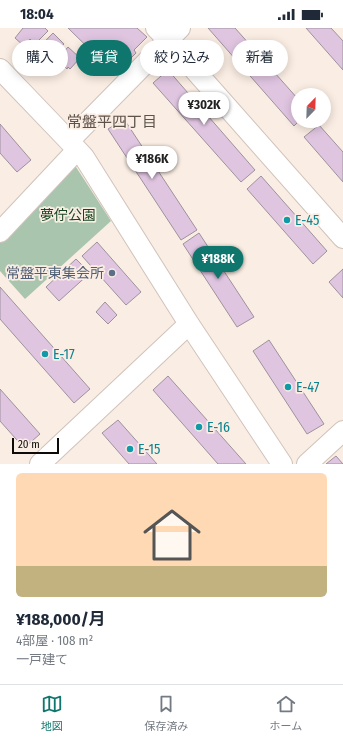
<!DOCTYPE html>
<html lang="ja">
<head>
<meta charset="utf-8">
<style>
  :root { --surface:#fff; --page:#f6f6f7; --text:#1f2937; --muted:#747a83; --line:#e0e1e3; --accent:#0f766e }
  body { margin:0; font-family:"Fira Sans Condensed","Noto Sans JP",sans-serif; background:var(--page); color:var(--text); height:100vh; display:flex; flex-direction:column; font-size:15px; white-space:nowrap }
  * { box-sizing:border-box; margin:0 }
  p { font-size:13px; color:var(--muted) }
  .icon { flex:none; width:22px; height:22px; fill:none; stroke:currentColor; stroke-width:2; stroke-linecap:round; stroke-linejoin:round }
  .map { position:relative; height:436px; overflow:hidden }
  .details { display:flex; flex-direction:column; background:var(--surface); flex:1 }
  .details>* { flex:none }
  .guide { position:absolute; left:12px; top:12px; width:319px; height:36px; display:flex; gap:8px }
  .needle { width:26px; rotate:23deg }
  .fabs { position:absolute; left:291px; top:60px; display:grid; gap:8px }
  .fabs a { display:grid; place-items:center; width:40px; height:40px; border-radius:50%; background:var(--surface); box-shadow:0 2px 10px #0003; font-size:20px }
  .scale { position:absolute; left:12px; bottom:10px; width:47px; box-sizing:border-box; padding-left:4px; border:2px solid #0e0a07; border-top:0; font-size:11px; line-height:14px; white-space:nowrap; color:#0e0a07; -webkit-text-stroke:3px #faede3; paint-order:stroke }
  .price { position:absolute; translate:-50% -34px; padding:0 9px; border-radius:14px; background:#fff; color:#222; font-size:13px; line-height:26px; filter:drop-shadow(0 1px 2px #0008) }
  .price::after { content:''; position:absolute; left:50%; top:24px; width:12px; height:9px; margin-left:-6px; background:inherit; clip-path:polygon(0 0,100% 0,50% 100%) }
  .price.active { background:var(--accent); color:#fff }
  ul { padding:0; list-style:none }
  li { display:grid; align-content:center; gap:8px; height:212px; padding:0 16px }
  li+li { border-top:1px solid var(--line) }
  li span { display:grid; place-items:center; height:124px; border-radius:6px; color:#555 }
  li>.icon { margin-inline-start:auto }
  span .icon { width:72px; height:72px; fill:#fffc; stroke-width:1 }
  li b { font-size:17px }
  .chip { padding:0 14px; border-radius:18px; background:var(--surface); box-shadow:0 2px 10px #0003; font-size:14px; line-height:36px }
  .chip.active { background:var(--accent); color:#fff }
  .status { display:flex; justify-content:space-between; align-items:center; height:28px; padding:0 20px; background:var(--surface); direction:ltr }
  .status svg { height:11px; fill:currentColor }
  .dock { display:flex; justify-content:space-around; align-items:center; height:56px; border-top:1px solid var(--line); background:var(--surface); font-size:11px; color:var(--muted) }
  .dock a { display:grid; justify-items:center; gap:2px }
  .dock .active { color:var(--accent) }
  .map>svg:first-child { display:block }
  .green { fill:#a9c5ad }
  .building { fill:#e0c5e1; stroke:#9c929d }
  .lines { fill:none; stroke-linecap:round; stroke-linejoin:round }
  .minor-casing { stroke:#d0c3ba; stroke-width:22 }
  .minor { stroke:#fff; stroke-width:20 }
  .culture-dot { fill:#0f9aa8; stroke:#faede3; stroke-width:1.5 }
  .service-dot { fill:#5c6f8a; stroke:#faede3; stroke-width:1.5 }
  .labels { text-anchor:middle; stroke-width:3.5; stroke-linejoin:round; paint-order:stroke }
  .park-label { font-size:14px; fill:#174522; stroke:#faede3 }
  .culture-label { font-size:14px; fill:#0d838f; stroke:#faede3; text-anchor:start }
  .service-label { font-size:14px; fill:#4e5e75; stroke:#faede3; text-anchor:end }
  .neighbourhood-label { font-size:15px; fill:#5e534b; stroke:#faede3 }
</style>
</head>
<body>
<div class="status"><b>18:04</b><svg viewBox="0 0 49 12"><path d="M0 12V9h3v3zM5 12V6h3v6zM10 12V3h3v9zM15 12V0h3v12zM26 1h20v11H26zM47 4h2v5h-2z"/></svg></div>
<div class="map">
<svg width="343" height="436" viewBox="0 0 343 436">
  <rect width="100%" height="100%" fill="#faede3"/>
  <!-- green -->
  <path class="green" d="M 76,139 L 111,193 L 25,271 L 0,243 L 0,212 L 68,140 Z"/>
  <!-- building -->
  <path class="building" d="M 23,0 L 45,0 L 48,3 L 35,16 L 30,11 L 24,18 L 15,10 Z
    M 68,0 L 137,0 L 147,9 L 134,22 L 136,25 L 115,46 Z
    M 208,0 L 235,0 L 298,71 L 298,93 L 299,93 L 294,98 Z
    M 306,0 L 331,0 L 343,13 L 343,42 Z
    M 53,5 L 64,16 L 37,44 L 26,33 Z
    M 68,19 L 80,30 L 70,41 L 68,39 L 67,41 L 61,35 L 59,38 L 55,34 Z
    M 168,42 L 255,142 L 241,154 L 153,55 Z
    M 124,91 L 197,202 L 181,212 L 108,101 Z
    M 0,96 L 31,132 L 17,144 L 0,125 Z
    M 319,97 L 343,124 L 343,154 L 304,109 Z
    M 261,148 L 327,223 L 313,236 L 247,161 Z
    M 199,205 L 254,289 L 237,299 L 183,216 Z
    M 97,214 L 141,264 L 126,277 L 82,228 Z
    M 76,231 L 90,245 L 59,273 L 46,259 Z
    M 343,241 L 343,270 L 329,254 Z
    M 0,259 L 90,361 L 74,375 L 0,291 Z
    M 105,274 L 117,287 L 108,296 L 96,284 Z
    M 269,312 L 324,396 L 307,406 L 253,323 Z
    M 168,348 L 246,436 L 218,436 L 153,362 Z
    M 0,361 L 40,406 L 24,420 L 0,393 Z
    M 118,392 L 157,436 L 129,436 L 102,405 Z
    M 336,428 L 343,436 L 326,436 Z"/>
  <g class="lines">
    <!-- minor casing -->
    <g class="minor-casing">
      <path id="minor" d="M 156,0 L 168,12 L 343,210
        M 0,41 L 69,113 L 84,129 L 189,296 L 282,436
        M 69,113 L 180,0
        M 0,204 L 77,122
        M 40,436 L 189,296
        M 307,436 L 343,403"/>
    </g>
    <!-- minor -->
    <use href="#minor" class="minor"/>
  </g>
  <!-- markers -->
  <g class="culture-dot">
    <circle cx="287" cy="192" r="4"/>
    <circle cx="45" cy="326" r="4"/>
    <circle cx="288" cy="359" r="4"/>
    <circle cx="199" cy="399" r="4"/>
    <circle cx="130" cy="421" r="4"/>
  </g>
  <circle class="service-dot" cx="112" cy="245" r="4"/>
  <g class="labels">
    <!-- park labels -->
    <g class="park-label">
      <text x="68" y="192">夢佇公園</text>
    </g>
    <!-- culture labels -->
    <g class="culture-label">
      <text x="295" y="197">E-45</text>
      <text x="53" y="331">E-17</text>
      <text x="296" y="364">E-47</text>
      <text x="207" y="404">E-16</text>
      <text x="138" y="426">E-15</text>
    </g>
    <!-- service labels -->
    <g class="service-label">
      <text x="104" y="250">常盤平東集会所</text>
    </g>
    <!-- neighbourhood labels -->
    <g class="neighbourhood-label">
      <text x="112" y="99">常盤平四丁目</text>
    </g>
  </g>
</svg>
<div class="fabs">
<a><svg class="needle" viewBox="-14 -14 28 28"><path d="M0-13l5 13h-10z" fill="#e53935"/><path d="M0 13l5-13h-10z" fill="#747a83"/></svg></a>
</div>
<div class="scale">20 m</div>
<b class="price" style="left:204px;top:98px">¥302K</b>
<b class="price" style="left:152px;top:152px">¥186K</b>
<b class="price active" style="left:218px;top:252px">¥188K</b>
<div class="guide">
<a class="chip">購入</a>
<a class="chip active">賃貸</a>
<a class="chip">絞り込み</a>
<a class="chip">新着</a>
</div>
</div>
<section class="details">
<ul>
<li><span style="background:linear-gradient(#ffd9b3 75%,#c2b280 0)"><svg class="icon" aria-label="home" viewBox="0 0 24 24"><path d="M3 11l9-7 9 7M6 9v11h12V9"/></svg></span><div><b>¥188,000/月</b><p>4部屋 · 108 m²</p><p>一戸建て</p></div></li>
</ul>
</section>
<nav class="dock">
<a class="active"><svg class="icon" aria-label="map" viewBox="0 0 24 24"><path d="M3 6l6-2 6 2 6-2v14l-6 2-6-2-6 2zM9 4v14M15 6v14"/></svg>地図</a>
<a><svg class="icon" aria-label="saved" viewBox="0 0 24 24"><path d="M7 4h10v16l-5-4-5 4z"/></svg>保存済み</a>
<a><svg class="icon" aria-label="home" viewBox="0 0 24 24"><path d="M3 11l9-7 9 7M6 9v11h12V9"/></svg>ホーム</a>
</nav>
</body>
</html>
